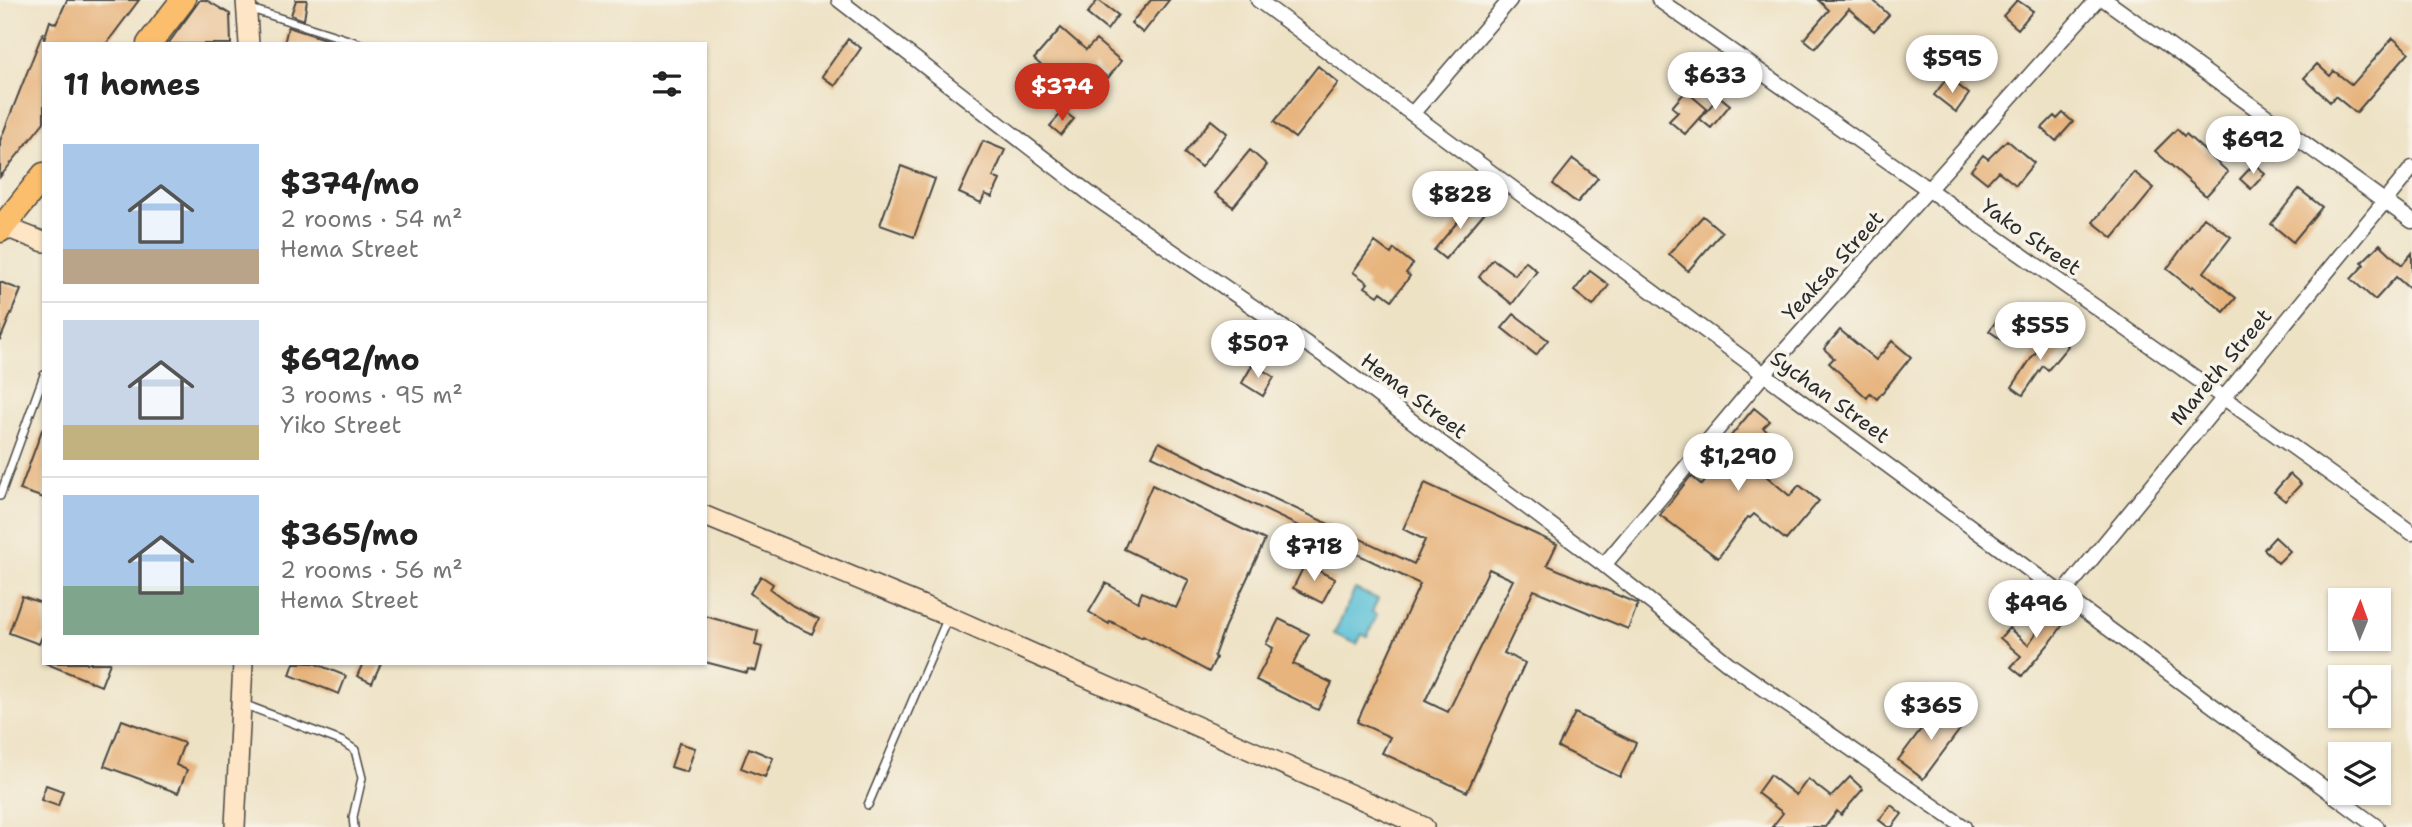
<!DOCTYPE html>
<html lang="en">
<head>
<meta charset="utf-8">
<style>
  :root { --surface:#fff; --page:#f2f2f2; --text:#222; --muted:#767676; --line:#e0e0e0; --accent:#c8321e }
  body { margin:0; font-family:"Shantell Sans",sans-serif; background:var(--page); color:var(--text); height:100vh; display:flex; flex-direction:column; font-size:26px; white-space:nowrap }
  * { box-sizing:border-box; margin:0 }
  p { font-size:23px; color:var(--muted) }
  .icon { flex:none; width:38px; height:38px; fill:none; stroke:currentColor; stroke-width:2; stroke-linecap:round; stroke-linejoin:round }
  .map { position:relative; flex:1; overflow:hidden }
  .side { position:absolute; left:42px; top:42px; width:665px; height:623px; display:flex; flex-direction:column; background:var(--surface); border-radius:0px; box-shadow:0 2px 5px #0004 }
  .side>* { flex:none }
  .needle { width:46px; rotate:1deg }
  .buttons { position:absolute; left:2328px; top:588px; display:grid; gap:14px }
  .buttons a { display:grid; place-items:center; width:63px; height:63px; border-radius:0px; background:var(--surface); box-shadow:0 2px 5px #0004; font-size:35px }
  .price { position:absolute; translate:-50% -60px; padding:0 16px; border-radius:24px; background:#fff; color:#222; font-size:23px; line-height:46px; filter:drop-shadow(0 2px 4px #0008) }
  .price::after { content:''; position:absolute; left:50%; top:42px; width:21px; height:16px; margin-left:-10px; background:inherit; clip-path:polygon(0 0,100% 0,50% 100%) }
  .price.current { background:var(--accent); color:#fff }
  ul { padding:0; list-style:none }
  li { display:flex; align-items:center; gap:21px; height:175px; padding:0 21px }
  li+li { border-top:2px solid var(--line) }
  li span { display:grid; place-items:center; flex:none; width:196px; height:140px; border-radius:0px; color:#555 }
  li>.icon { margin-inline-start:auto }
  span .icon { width:84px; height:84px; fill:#fffc; stroke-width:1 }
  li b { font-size:30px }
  h2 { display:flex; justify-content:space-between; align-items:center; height:84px; padding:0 21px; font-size:30px }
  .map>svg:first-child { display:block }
  .water { fill:#5ac0d7; stroke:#427681; stroke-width:2 }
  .building { fill:#e7b47d; fill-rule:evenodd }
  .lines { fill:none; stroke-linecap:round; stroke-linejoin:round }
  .lane-casing { stroke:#484642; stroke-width:10 }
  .street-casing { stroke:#484642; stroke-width:17 }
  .secondary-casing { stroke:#484642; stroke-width:22 }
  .highway-casing { stroke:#484642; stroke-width:27 }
  .lane { stroke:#fff; stroke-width:7 }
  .street { stroke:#fff; stroke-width:14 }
  .secondary { stroke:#fde5c5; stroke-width:19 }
  .highway { stroke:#fabe6d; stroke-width:24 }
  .labels { text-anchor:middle; stroke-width:7; stroke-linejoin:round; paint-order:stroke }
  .street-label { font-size:21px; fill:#2b2b2b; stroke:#f7f3e8 }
</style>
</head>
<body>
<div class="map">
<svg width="2412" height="827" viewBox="0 0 2412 827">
  <rect width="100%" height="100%" fill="#f7f3e8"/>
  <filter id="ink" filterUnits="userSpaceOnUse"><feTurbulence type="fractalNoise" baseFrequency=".0143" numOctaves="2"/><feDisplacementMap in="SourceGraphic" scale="14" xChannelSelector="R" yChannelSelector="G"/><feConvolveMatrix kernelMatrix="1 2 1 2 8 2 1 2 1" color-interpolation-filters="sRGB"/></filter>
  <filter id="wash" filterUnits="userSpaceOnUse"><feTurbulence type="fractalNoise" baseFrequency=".00686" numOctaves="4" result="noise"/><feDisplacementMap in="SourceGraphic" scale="28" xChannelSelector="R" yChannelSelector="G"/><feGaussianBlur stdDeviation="1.57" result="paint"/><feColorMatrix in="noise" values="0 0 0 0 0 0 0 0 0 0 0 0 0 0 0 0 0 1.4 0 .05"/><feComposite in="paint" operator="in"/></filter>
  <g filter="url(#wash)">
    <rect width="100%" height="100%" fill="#eee2c5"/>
    <!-- water -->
    <path class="water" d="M 1355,589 L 1378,599 L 1372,612 L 1377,615 L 1367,637 L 1362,634 L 1357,644 L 1334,634 Z"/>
    <g id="blocks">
      <!-- building -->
      <path class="building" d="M 67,0 L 139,0 L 106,44 L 44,44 L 44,122 L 0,177 L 0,141 L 43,32 L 44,40 L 50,21 L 56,24 Z
        M 200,0 L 206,0 L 230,14 L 231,44 L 168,44 Z
        M 296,0 L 307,0 L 304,20 L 291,15 Z
        M 1098,0 L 1118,15 L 1107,30 L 1087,14 Z
        M 1151,0 L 1169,0 L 1143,33 L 1131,23 Z
        M 1818,0 L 1873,0 L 1889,15 L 1874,31 L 1849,9 L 1815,48 L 1804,39 L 1829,10 Z
        M 2017,0 L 2033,11 L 2018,29 L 2003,16 Z
        M 288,27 L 340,44 L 284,44 Z
        M 1061,28 L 1086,50 L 1096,40 L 1121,61 L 1108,78 L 1094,67 L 1072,93 L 1034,59 Z
        M 2393,38 L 2409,52 L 2356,113 L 2335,96 L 2330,102 L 2304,78 L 2317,64 L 2330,76 L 2334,71 L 2352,85 Z
        M 848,39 L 861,48 L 835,86 L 822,76 Z
        M 1318,66 L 1338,83 L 1295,138 L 1274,122 Z
        M 1948,77 L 1969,94 L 1956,112 L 1934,95 Z
        M 1686,91 L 1707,109 L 1685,134 L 1669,121 L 1678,112 L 1672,107 Z
        M 1719,96 L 1730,105 L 1711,128 L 1700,119 Z
        M 1063,111 L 1074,119 L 1061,135 L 1050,126 Z
        M 2063,113 L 2073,122 L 2056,141 L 2042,128 L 2054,116 L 2057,119 Z
        M 1211,120 L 1227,133 L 1201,167 L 1184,153 Z
        M 2177,129 L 2184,136 L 2186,134 L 2228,172 L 2206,196 L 2155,151 Z
        M 2007,140 L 2034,163 L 2016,185 L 1998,171 L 1987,183 L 1971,170 L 1983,155 L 1988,159 Z
        M 983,141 L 1005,150 L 993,177 L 1000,180 L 992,197 L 985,194 L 981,203 L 959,193 Z
        M 1250,150 L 1267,165 L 1233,207 L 1215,193 Z
        M 1573,159 L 1598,178 L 1577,203 L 1553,184 Z
        M 2255,163 L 2265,174 L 2251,189 L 2240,179 Z
        M 901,166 L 935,179 L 914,237 L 880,225 Z
        M 2134,172 L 2154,188 L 2113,238 L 2093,222 Z
        M 2299,189 L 2322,207 L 2293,242 L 2271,224 Z
        M 1474,202 L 1485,212 L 1445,259 L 1434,250 Z
        M 1703,216 L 1722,232 L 1688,271 L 1669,254 Z
        M 2204,217 L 2231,237 L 2204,272 L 2236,298 L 2224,312 L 2192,286 L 2191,288 L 2167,269 Z
        M 1375,242 L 1391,254 L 1394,249 L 1413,264 L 1406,273 L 1410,276 L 1392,300 L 1381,292 L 1378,296 L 1365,287 L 1368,283 L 1353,272 Z
        M 2380,244 L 2402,265 L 2412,253 L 2412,291 L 2396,277 L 2375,300 L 2351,279 L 2364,265 L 2362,262 Z
        M 1493,259 L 1515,275 L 1525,261 L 1537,271 L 1512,304 L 1479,277 Z
        M 1590,271 L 1609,285 L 1593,306 L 1574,291 Z
        M 0,282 L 21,290 L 0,340 Z
        M 2003,312 L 2015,321 L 2002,340 L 1989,331 Z
        M 1514,314 L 1548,340 L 1536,355 L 1502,328 Z
        M 1840,330 L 1876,360 L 1892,341 L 1911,357 L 1877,399 L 1870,393 L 1867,398 L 1829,363 L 1834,358 L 1824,349 Z
        M 2052,333 L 2068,346 L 2048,370 L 2043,366 L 2023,395 L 2012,387 L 2032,357 Z
        M 1253,364 L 1274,377 L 1263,396 L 1242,383 Z
        M 1754,408 L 1770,421 L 1763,428 L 1781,442 L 1759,470 L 1790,496 L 1799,485 L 1819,501 L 1786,540 L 1754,514 L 1750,518 L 1748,517 L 1718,558 L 1660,515 L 1691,476 L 1702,485 L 1735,443 L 1729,438 Z
        M 42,430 L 44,431 L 44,498 L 20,490 Z
        M 1159,442 L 1241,483 L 1414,564 L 1425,540 L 1403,529 L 1425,483 L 1557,544 L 1547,565 L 1638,604 L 1628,629 L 1534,590 L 1504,653 L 1525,663 L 1467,792 L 1382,753 L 1390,737 L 1357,722 L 1420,584 L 1152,456 ZM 1489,569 L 1513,580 L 1448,712 L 1425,701 Z
        M 2290,474 L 2301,484 L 2285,501 L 2274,492 Z
        M 1152,485 L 1265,540 L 1225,626 L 1214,656 L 1216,658 L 1209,672 L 1143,636 L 1142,638 L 1110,621 L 1109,624 L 1089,612 L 1106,583 L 1138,602 L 1142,592 L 1176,608 L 1189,580 L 1124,549 Z
        M 2275,537 L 2290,551 L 2278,563 L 2264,549 Z
        M 1305,564 L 1335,579 L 1322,603 L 1293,588 Z
        M 761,576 L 773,584 L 770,589 L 793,606 L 819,619 L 812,634 L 788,623 L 750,593 Z
        M 22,596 L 44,604 L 44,632 L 39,644 L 9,633 Z
        M 2056,604 L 2071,613 L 2053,639 L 2022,676 L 2011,667 L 2021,656 L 2000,638 L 2009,628 L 2028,645 Z
        M 705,616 L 758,631 L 755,645 L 762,647 L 756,671 L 748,669 L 747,673 L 705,662 Z
        M 1279,619 L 1309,634 L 1293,664 L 1332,683 L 1318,710 L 1256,680 L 1273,648 L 1266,644 Z
        M 45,663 L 110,663 L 101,686 Z
        M 294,663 L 314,663 L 346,676 L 339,694 L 290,675 Z
        M 363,663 L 381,663 L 372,683 L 357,676 Z
        M 1939,705 L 1964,724 L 1923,779 L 1898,760 Z
        M 1575,713 L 1636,743 L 1620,777 L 1558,747 Z
        M 122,720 L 184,743 L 176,765 L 187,770 L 178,793 L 104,766 Z
        M 679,743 L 695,748 L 687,772 L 671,767 Z
        M 749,748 L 773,758 L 765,777 L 741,768 Z
        M 1770,775 L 1796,795 L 1808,779 L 1831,797 L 1850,777 L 1863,789 L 1841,815 L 1837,811 L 1825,827 L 1772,827 L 1783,813 L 1757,793 Z
        M 46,785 L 63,791 L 58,806 L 41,800 Z
        M 1891,805 L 1902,814 L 1892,827 L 1888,827 L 1879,820 Z"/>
    </g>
  </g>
  <g filter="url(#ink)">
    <use href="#blocks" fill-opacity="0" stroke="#484642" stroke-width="2"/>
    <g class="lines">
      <!-- lane casing -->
      <g class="lane-casing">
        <path id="lane" d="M 248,8 L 361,44
          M 0,496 L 44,375
          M 243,704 L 343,742 L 355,750 L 362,778 L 353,817 L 354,827
          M 868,805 L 948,617"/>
      </g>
      <!-- street casing -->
      <g class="street-casing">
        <path id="street" d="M 839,0 L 1094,197 L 1336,364 L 1604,565 L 1730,665 L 1964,827
          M 1258,0 L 2377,827
          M 1659,0 C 1910,178 2164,352 2412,533
          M 2105,0 L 2412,221
          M 1412,114 L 1510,0
          M 1604,565 L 1764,374 L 2097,0
          M 2063,594 L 2412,168"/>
      </g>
      <!-- secondary casing -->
      <g class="secondary-casing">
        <path id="secondary" d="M 246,0 L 249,44
          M 0,225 L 44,242
          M 705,516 L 948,616 L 1424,827
          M 235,827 L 243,663"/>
      </g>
      <!-- highway casing -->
      <g class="highway-casing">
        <path id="highway" d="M 149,44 L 183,0
          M 0,230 L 44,175"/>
      </g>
      <!-- lane -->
      <use href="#lane" class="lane"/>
      <!-- street -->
      <use href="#street" class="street"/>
      <!-- secondary -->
      <use href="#secondary" class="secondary"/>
      <!-- highway -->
      <use href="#highway" class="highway"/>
    </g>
  </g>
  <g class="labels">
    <!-- street labels -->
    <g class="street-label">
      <text transform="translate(2031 237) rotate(35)" y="7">Yako Street</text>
      <text transform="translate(1833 266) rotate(-48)" y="7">Yeaksa Street</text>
      <text transform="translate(2221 367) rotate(-50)" y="7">Mareth Street</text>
      <text transform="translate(1414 396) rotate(37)" y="7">Hema Street</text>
      <text transform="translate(1830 397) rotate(36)" y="7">Sychan Street</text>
    </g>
  </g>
</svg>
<div class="buttons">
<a><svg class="needle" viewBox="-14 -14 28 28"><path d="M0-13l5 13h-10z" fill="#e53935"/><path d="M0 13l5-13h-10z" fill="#767676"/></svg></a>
<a><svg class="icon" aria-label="locate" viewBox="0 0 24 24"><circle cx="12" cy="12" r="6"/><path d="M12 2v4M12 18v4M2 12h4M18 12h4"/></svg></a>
<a><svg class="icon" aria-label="layers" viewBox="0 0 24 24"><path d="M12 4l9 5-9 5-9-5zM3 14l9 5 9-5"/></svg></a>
</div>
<b class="price" style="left:1952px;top:95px">$595</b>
<b class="price" style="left:1715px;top:112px">$633</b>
<b class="price current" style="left:1062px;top:123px">$374</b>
<b class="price" style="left:2253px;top:176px">$692</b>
<b class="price" style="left:1460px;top:231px">$828</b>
<b class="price" style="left:2040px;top:362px">$555</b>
<b class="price" style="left:1258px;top:380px">$507</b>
<b class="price" style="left:1738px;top:493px">$1,290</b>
<b class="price" style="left:1314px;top:583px">$718</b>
<b class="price" style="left:2036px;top:640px">$496</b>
<b class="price" style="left:1931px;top:742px">$365</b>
<section class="side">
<h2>11 homes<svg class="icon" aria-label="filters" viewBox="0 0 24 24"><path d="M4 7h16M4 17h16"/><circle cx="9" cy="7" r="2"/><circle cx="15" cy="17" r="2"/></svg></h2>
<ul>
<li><span style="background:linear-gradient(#a9c7e8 75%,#b9a48a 0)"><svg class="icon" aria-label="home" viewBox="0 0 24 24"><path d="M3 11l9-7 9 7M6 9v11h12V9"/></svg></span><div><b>$374/mo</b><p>2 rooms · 54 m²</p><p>Hema Street</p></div></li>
<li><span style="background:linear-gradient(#c9d6e8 75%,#c2b280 0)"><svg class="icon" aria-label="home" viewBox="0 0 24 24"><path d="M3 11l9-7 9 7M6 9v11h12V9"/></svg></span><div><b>$692/mo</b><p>3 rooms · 95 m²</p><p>Yiko Street</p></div></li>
<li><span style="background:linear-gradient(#a9c7e8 65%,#7fa58c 0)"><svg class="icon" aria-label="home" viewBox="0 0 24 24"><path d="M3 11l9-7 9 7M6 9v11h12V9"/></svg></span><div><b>$365/mo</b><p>2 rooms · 56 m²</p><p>Hema Street</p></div></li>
</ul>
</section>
</div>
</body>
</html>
